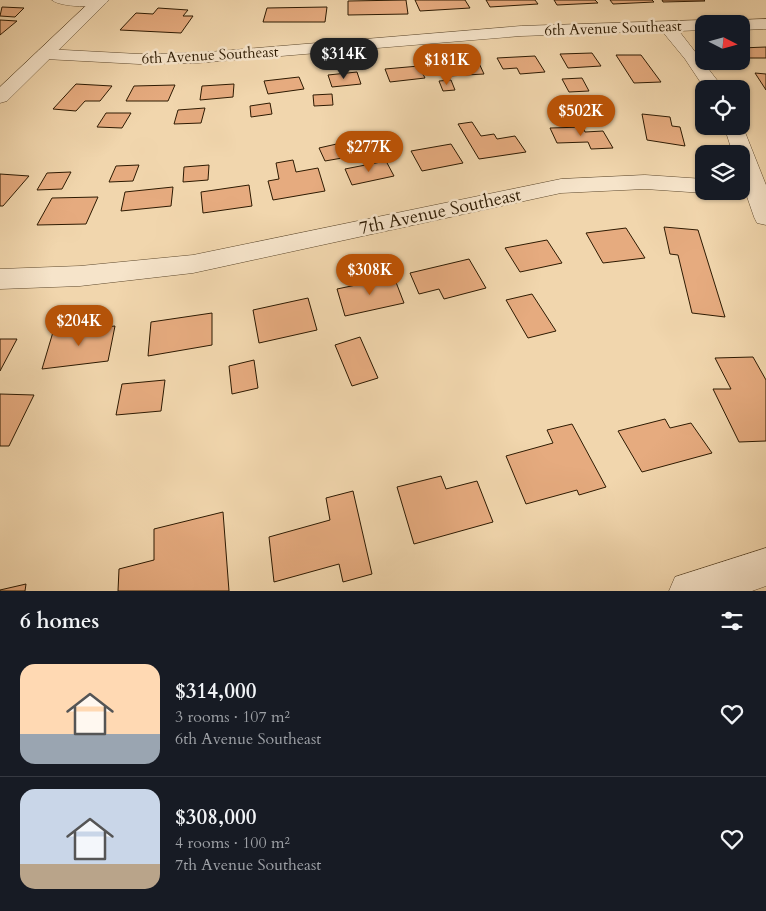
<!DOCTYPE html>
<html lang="en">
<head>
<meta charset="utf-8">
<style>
  :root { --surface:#171b24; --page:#242831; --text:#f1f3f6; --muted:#9ea1a6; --line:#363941; --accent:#b45309 }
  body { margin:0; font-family:Cardo,serif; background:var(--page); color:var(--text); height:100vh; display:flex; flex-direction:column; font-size:19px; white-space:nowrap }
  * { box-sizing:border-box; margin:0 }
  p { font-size:16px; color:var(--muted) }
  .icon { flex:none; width:28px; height:28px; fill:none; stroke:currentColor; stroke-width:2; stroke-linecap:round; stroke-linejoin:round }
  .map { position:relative; height:591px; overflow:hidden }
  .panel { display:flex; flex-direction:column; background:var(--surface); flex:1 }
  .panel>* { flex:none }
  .needle { width:32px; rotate:96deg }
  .controls { position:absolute; left:695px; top:15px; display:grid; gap:10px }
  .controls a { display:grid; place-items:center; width:55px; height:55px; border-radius:10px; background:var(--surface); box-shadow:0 1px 4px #0004; font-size:25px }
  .price { position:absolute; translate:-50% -42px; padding:0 11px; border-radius:18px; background:var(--accent); color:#fff; font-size:16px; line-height:32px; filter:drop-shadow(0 1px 2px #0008) }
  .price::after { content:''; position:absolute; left:50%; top:30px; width:15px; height:11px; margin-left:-8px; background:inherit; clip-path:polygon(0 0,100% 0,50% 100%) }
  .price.current { background:#222; color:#fff }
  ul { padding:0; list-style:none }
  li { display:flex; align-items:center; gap:15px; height:125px; padding:0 20px }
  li+li { border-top:1px solid var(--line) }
  li span { display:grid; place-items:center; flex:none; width:140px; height:100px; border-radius:15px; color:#555 }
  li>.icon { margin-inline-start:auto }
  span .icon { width:60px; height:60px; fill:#fffc; stroke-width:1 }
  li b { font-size:21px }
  h2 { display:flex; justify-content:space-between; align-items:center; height:60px; padding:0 20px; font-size:21px }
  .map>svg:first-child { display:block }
  .building { fill:#e6ab7f; stroke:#2d1a02 }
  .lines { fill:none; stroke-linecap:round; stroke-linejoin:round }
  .minor-casing { stroke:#5e492d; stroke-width:1 }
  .tertiary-casing { stroke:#5e492d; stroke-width:1 }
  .minor { fill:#f6e4ca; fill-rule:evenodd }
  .tertiary { fill:#f6e4ca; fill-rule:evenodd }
  .labels { text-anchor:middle; stroke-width:5; stroke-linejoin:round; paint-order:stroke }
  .far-street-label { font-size:15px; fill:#2d1a02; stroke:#f6e4ca }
  .street-label { font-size:18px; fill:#2d1a02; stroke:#f6e4ca }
</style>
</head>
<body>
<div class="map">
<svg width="766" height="591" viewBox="0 0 766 591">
  <rect width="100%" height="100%" fill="#f1d6ad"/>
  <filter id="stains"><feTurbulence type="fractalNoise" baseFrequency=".004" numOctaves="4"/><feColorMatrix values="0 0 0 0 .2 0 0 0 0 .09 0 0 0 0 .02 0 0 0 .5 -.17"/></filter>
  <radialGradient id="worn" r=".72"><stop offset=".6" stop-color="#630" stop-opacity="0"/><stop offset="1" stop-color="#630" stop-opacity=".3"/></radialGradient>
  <!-- building -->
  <path class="building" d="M 406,0 L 408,14 L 348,15 L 348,1 Z
    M 415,0 L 465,0 L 470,8 L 420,11 Z
    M 486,0 L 535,0 L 538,4 L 490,7 Z
    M 554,0 L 595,0 L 598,3 L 557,5 Z
    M 610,0 L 652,0 L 654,2 L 613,4 Z
    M 662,0 L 704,0 L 705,1 L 663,2 Z
    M 2,7 L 24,8 L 15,17 L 0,16 Z
    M 327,7 L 325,22 L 263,22 L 267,8 Z
    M 158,8 L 188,10 L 183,16 L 193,16 L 181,33 L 120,30 L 136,13 L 153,14 Z
    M 0,20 L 17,21 L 0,35 Z
    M 766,47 L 766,58 L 741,58 L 741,48 Z
    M 592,53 L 601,66 L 568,68 L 560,54 Z
    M 616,55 L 641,55 L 661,82 L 634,83 Z
    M 535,56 L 545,72 L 520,74 L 517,68 L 503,69 L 497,58 Z
    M 478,61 L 484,74 L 449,76 L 444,63 Z
    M 419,66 L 425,78 L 390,82 L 385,69 Z
    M 357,72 L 361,84 L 332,87 L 328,75 Z
    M 755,73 L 766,74 L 766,90 Z
    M 299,77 L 304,89 L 268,94 L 264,81 Z
    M 582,78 L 589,91 L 569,92 L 562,79 Z
    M 451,80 L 455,90 L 443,91 L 439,81 Z
    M 76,84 L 112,86 L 100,101 L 85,101 L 76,111 L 53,109 Z
    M 234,84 L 233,97 L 200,100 L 202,86 Z
    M 175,85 L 168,101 L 126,101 L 134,86 Z
    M 332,94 L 333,105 L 314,106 L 313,95 Z
    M 270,103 L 272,114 L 251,117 L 250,106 Z
    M 205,108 L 201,123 L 174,124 L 178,110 Z
    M 106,113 L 131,113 L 122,128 L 97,127 Z
    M 642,114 L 670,117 L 672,126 L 680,127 L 685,146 L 647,140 Z
    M 472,122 L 481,136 L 494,134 L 497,139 L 515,136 L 526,152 L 479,159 L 458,124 Z
    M 583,127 L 585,132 L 603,131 L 613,148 L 591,149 L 588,142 L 557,143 L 550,128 Z
    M 341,143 L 348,157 L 325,161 L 319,148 Z
    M 451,144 L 463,163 L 422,171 L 411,151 Z
    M 293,160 L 296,172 L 318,168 L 325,191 L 273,200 L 268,181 L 279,179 L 276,163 Z
    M 386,161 L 394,176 L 352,185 L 345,169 Z
    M 139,165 L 133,181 L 109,182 L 116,166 Z
    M 209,165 L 208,180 L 183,182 L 184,167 Z
    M 71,172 L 62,189 L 37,190 L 47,173 Z
    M 0,174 L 29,176 L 3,206 L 0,206 Z
    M 249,185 L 252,206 L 203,213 L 201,192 Z
    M 173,187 L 171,206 L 121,211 L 125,192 Z
    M 98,197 L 86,224 L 37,225 L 52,198 Z
    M 664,227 L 698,230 L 725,317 L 692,313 L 678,255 L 670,254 Z
    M 626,228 L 645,258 L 603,263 L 586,233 Z
    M 547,240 L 562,263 L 520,272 L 505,248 Z
    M 469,259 L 486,288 L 444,299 L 439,289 L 419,294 L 410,273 Z
    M 394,277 L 404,303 L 345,316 L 337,289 Z
    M 532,294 L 556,331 L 528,338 L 506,300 Z
    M 308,298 L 317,330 L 259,343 L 253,310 Z
    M 212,313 L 212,345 L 148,356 L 151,322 Z
    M 115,326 L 108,361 L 42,369 L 53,332 Z
    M 360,337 L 378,378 L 352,386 L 335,345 Z
    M 0,339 L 17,339 L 0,371 Z
    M 753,357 L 766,380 L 766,441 L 739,442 L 713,389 L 731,389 L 715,358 Z
    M 254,360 L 258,388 L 232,394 L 229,366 Z
    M 165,380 L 161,411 L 116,415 L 122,384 Z
    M 0,394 L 34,395 L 9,446 L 0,446 Z
    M 665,419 L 670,428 L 691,423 L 712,453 L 642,472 L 618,431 Z
    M 572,424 L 606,487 L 579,495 L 577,490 L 526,504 L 506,456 L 553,443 L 547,430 Z
    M 441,476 L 446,489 L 477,481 L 493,522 L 414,544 L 397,487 Z
    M 353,491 L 372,574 L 343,582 L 339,564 L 274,582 L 269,537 L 330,520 L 326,498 Z
    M 223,512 L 229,591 L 118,591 L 119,569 L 154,560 L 154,529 Z
    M 26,584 L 25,591 L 0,591 L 0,590 Z"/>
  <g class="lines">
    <!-- minor casing -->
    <g class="minor-casing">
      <path id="minor" d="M 52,0 L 105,0 L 107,2 C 101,9 58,7 52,0 Z
        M 766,19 L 766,29 L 741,30 L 741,24 L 734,24 L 741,20 Z
        M 704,20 L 711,24 L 704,24 L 704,30 L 679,31 L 724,89 L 705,89 L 685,59 L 662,31 L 521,36 L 197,63 L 139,64 L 45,59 L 39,58 L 36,54 L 39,50 L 45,49 L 139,54 L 197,53 L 521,26 Z
        M 741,122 L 766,185 L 766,225 L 757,223 L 754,217 L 741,179 L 741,154 L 733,154 L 724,126 L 741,126 Z
        M 645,175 L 704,179 L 704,191 L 711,191 L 704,193 L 645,189 L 561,193 L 193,273 L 80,286 L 0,289 L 0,269 L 80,266 L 193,255 L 561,179 Z"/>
    </g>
    <!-- tertiary casing -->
    <g class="tertiary-casing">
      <path id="tertiary" d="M 92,0 L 109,0 L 7,101 L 0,103 L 0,87 Z
        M 766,548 L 766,586 L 752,591 L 669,591 L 675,577 Z"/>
    </g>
    <!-- minor -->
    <use href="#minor" class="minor"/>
    <!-- tertiary -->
    <use href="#tertiary" class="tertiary"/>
  </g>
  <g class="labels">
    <!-- far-street labels -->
    <g class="far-street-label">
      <text transform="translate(613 28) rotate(-2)" y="5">6th Avenue Southeast</text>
      <text transform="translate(210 55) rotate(-3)" y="5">6th Avenue Southeast</text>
    </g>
    <!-- street labels -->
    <g class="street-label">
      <text transform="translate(440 211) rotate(-12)" y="6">7th Avenue Southeast</text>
    </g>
  </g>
  <rect width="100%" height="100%" filter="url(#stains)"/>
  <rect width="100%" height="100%" fill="url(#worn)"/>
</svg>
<div class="controls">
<a><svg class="needle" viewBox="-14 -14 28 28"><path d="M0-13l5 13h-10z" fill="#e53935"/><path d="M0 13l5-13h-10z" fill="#9ea1a6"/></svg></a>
<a><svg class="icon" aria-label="locate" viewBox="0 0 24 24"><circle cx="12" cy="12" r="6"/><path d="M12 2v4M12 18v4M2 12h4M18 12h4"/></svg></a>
<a><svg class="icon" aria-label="layers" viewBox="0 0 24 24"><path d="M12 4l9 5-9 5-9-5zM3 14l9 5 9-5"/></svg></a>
</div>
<b class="price current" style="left:344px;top:80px">$314K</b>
<b class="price" style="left:447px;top:86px">$181K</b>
<b class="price" style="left:581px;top:137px">$502K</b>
<b class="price" style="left:369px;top:173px">$277K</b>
<b class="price" style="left:370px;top:296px">$308K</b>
<b class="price" style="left:79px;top:347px">$204K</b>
</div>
<section class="panel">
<h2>6 homes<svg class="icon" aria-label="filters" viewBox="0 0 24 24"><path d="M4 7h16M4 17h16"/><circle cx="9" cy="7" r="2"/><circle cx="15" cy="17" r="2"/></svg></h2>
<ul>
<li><span style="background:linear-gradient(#ffd9b3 70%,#9aa5b1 0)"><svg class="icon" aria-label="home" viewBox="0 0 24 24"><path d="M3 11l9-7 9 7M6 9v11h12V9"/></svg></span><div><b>$314,000</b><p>3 rooms · 107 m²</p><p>6th Avenue Southeast</p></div><svg class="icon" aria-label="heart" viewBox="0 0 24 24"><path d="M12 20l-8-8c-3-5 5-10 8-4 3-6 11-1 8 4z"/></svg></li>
<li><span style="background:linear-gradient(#c9d6e8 75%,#b9a48a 0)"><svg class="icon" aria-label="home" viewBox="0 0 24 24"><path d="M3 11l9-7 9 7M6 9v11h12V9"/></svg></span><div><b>$308,000</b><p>4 rooms · 100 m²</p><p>7th Avenue Southeast</p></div><svg class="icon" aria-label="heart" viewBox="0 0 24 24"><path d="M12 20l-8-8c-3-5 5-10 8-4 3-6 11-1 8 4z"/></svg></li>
</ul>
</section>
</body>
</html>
